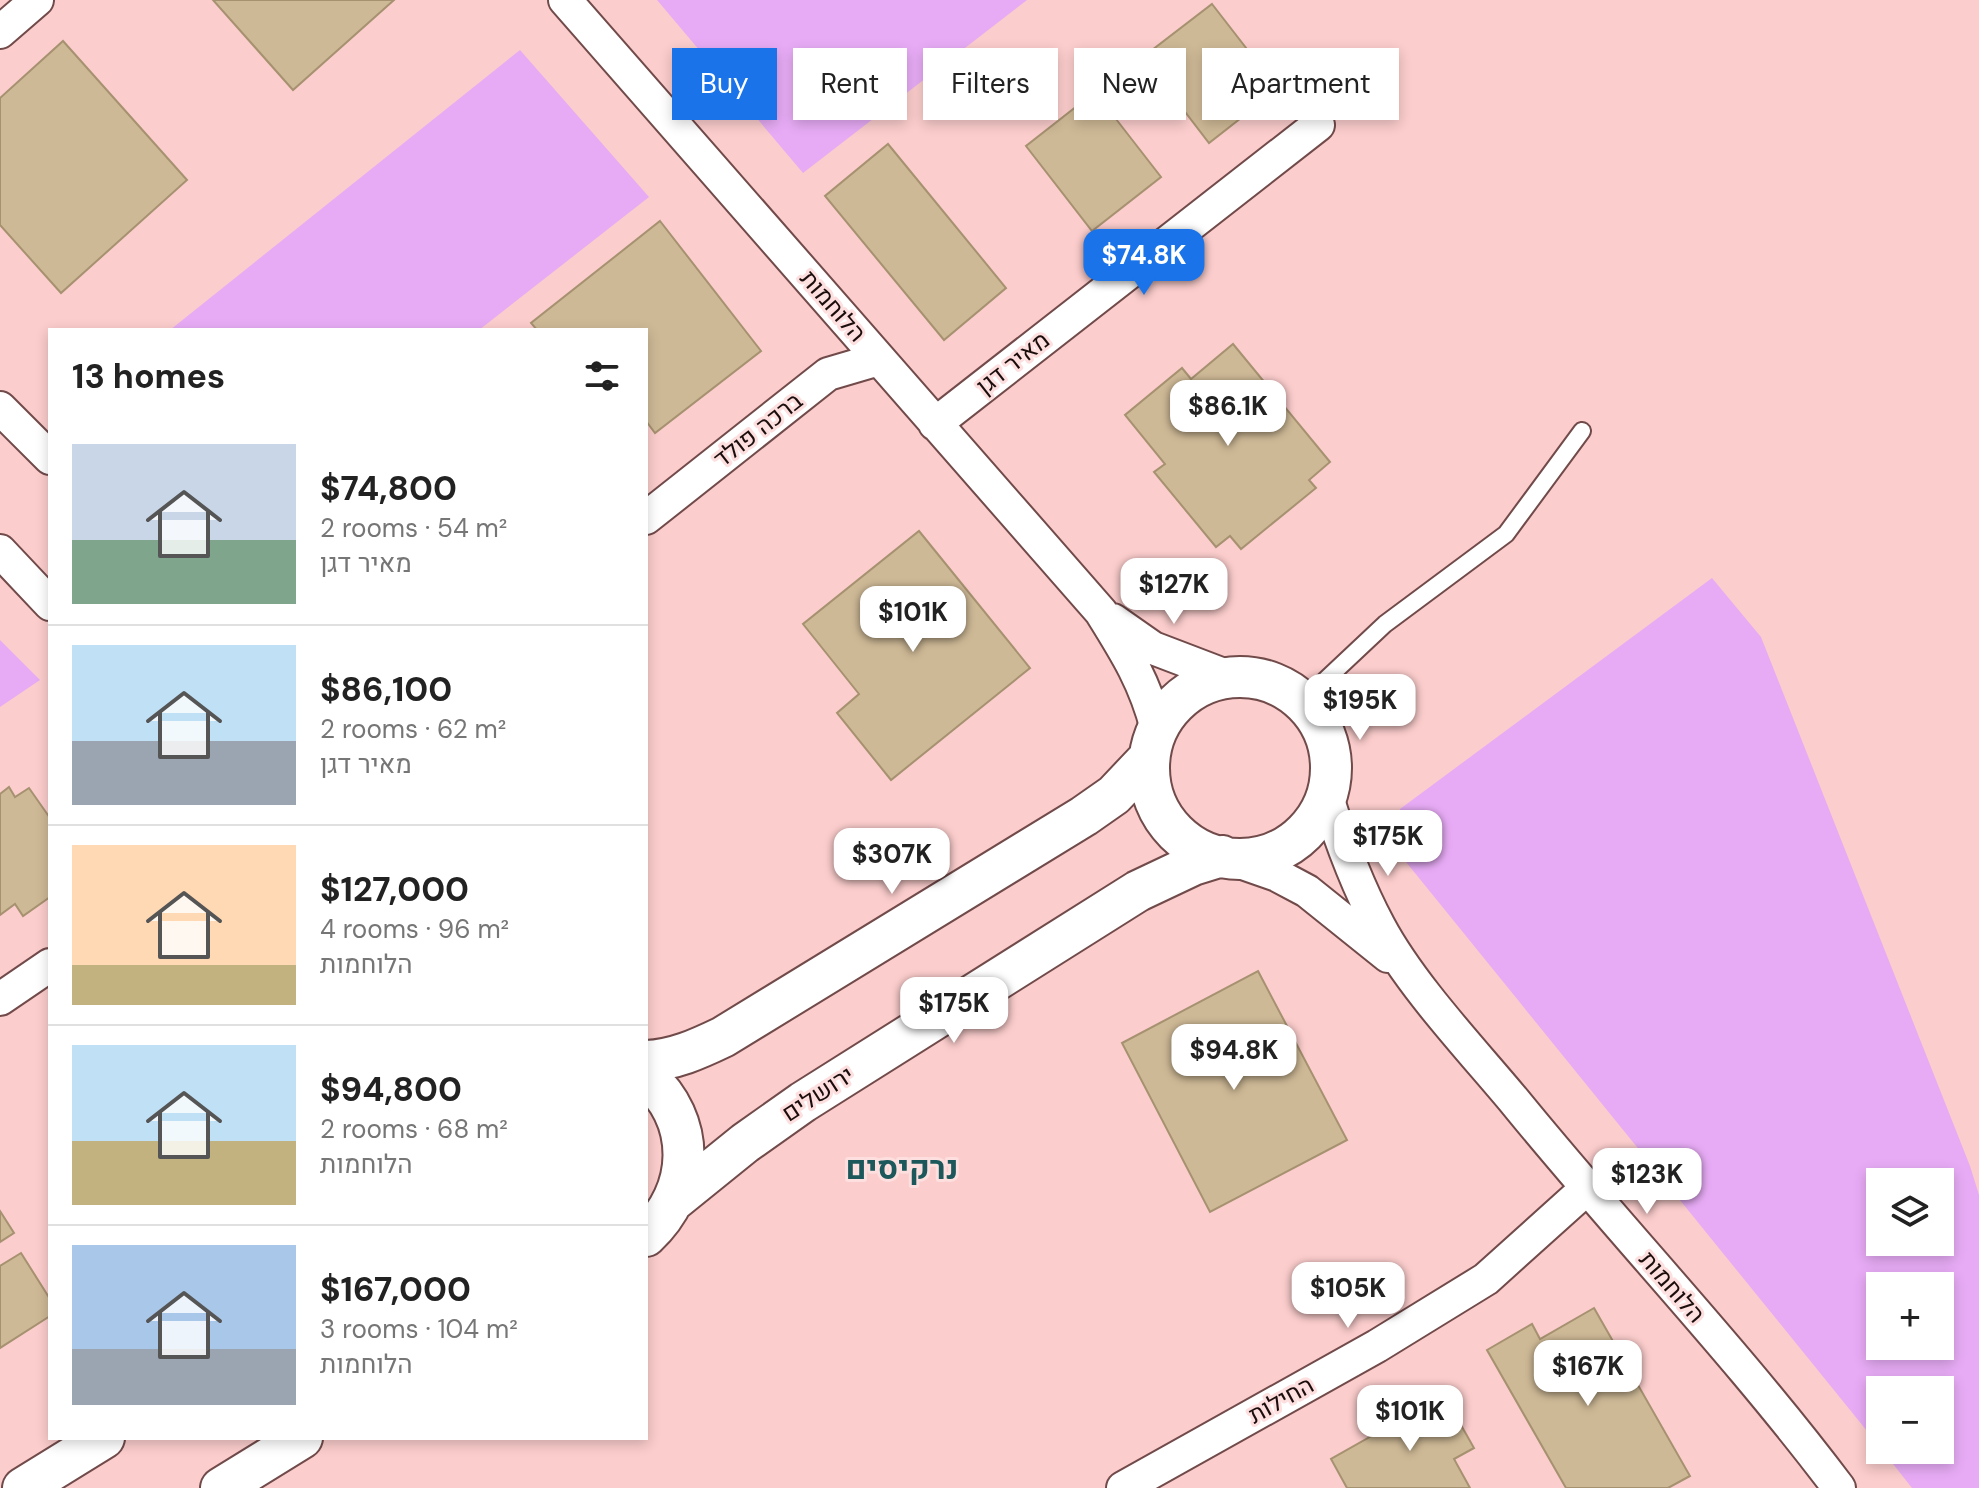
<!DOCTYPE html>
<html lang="en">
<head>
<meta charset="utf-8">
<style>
  :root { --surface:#fff; --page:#f2f2f2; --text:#222; --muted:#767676; --line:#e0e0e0; --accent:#1a73e8 }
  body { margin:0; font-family:"DM Sans",Heebo,sans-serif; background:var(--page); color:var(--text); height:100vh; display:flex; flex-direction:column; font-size:30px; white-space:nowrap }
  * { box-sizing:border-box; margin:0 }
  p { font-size:26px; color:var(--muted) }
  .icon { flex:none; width:44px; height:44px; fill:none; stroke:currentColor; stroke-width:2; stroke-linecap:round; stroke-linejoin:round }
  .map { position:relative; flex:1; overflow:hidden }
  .side { position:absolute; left:48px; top:328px; width:600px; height:1112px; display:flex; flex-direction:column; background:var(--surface); border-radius:0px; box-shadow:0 4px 12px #0003 }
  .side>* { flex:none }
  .top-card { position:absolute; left:672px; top:48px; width:760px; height:72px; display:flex; gap:16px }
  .buttons { position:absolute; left:1866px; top:1168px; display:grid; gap:16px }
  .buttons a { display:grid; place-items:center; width:88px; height:88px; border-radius:0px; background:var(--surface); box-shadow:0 4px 12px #0003; font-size:40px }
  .price { position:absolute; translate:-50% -68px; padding:0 18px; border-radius:16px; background:#fff; color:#222; font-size:26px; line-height:52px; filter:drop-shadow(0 2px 4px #0008) }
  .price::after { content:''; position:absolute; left:50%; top:48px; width:24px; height:18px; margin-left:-12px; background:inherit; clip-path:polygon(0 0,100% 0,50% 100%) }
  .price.current { background:var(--accent); color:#fff }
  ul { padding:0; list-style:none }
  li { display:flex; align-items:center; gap:24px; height:200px; padding:0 24px }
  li+li { border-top:2px solid var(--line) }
  li span { display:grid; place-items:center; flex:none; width:224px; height:160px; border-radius:0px; color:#555 }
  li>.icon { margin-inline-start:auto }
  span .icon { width:96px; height:96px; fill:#fffc; stroke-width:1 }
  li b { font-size:34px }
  h2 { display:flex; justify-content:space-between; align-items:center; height:96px; padding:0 24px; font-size:34px }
  .pill { padding:0 28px; border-radius:0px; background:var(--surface); box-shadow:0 4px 12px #0003; font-size:28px; line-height:72px }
  .pill.current { background:var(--accent); color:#fff }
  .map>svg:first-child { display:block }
  .green { fill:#e7abf5; fill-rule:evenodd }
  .building { fill:#ceb996; stroke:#a69170; stroke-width:2 }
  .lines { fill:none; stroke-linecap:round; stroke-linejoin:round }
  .service-casing { stroke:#714a4a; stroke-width:20 }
  .minor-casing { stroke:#714a4a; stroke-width:36 }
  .tertiary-casing { stroke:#714a4a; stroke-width:44 }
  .service { stroke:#fff; stroke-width:16 }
  .minor { stroke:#fff; stroke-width:32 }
  .tertiary { stroke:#fff; stroke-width:40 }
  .labels { text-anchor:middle; stroke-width:6; stroke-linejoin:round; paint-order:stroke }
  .street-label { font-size:24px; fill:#1c0d0d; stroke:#fcdfde }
  .district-label { font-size:32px; font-weight:bold; fill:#1c585b; stroke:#fcdfde }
</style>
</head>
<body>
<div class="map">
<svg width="1979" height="1488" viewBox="0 0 1979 1488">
  <rect width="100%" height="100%" fill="#fbcdcc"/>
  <!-- green -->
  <path class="green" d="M 657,0 L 1027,0 L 803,173 Z
    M 520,50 L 649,197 L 479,330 L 170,330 Z
    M 1712,578 L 1761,637 L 1970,1166 L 1979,1195 L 1979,1488 L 1912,1488 L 1882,1450 L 1940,1450 L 1940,1390 L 1880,1390 L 1880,1447 L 1406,862 L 1397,838 L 1400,809 ZM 1940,1182 L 1940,1242 L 1880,1242 L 1880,1182 ZM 1880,1286 L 1940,1286 L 1940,1346 L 1880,1346 Z
    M 0,640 L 40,680 L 0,707 Z"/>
  <!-- building -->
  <path class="building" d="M 213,0 L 394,0 L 293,90 Z
    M 1212,4 L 1278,89 L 1209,143 L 1143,57 Z
    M 63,41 L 187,180 L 61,293 L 0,225 L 0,98 Z
    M 1095,92 L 1161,177 L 1092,231 L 1026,146 Z
    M 888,144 L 1006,288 L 944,340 L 825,196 Z
    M 660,221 L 761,351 L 655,433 L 646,421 L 646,330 L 537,330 L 531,323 Z
    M 1233,344 L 1330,462 L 1309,480 L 1316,488 L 1241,549 L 1230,536 L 1216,547 L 1154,472 L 1165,464 L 1125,415 L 1182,368 L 1191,379 Z
    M 919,531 L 1030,668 L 891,780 L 837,713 L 859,694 L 803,624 Z
    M 9,787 L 15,797 L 29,788 L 50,818 L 50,897 L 23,916 L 15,904 L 0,915 L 0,794 Z
    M 1258,971 L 1347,1140 L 1210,1212 L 1122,1043 Z
    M 0,1211 L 14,1233 L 0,1242 Z
    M 21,1253 L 50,1299 L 50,1316 L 0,1348 L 0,1266 Z
    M 1594,1308 L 1690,1476 L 1668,1488 L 1566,1488 L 1487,1350 L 1532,1324 L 1540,1339 Z
    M 1444,1395 L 1474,1448 L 1454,1459 L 1470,1488 L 1347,1488 L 1331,1459 Z"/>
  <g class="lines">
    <!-- service casing -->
    <g class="service-casing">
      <path id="service" d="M 1302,702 L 1385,624 L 1506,534 L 1582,431"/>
    </g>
    <!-- minor casing -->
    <g class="minor-casing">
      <path id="minor" d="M 565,0 L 1101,612 C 1126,652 1145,682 1157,729
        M 0,32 L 37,0
        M 0,408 L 50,458
        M 935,424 L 1318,125
        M 646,518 L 828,374 L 879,359
        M 0,551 L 50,604
        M 1113,620 L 1153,648 L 1229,677
        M 1327,797 C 1341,842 1357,885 1379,926 C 1411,986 1472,1050 1516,1103 C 1622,1233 1738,1354 1839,1488
        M 1234,860 L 1277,875 L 1307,891 L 1388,956
        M 0,999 L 50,965
        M 1123,1488 L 1377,1346 L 1486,1279 L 1586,1189"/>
    </g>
    <!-- tertiary casing -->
    <g class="tertiary-casing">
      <path id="tertiary" d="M1149 768a91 91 0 1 1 182 0a91 91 0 1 1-182 0Z
        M 646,1061 C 674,1060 698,1049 723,1037 L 1084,816 L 1114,795 L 1149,758
        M 646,1076 C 697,1121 695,1190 646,1236
        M 672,1202 L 745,1143 L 803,1102 L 1138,891 L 1193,865 L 1222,856
        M 23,1488 L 104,1438
        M 221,1488 L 302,1438"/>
    </g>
    <!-- service -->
    <use href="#service" class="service"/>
    <!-- minor -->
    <use href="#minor" class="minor"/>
    <!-- tertiary -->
    <use href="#tertiary" class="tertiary"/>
  </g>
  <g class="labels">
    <!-- street labels -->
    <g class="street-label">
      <text transform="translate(833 306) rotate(49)" y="8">הלוחמות</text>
      <text transform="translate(1013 363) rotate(-38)" y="8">מאיר דגן</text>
      <text transform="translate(758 430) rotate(-38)" y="8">ברכה פולד</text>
      <text transform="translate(818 1094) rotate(-33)" y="8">ירושלים</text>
      <text transform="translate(1672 1287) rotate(49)" y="8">הלוחמות</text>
      <text transform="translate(1281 1400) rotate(-29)" y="8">החילות</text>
    </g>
    <!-- district labels -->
    <g class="district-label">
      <text x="902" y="1179">נרקיסים</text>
    </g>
  </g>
</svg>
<div class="buttons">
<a><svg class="icon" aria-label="layers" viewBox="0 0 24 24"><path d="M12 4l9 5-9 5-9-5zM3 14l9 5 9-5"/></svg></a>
<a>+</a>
<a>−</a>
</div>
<b class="price current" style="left:1144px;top:297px">$74.8K</b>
<b class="price" style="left:1228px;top:448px">$86.1K</b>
<b class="price" style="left:1174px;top:626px">$127K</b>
<b class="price" style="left:913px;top:654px">$101K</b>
<b class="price" style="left:1360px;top:742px">$195K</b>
<b class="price" style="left:1388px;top:878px">$175K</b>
<b class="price" style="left:892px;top:896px">$307K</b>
<b class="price" style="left:954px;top:1045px">$175K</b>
<b class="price" style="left:1234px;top:1092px">$94.8K</b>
<b class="price" style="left:1647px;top:1216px">$123K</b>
<b class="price" style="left:1348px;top:1330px">$105K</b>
<b class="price" style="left:1588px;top:1408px">$167K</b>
<b class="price" style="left:1410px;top:1453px">$101K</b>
<div class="top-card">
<a class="pill current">Buy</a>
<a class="pill">Rent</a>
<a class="pill">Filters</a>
<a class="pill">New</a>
<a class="pill">Apartment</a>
</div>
<section class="side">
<h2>13 homes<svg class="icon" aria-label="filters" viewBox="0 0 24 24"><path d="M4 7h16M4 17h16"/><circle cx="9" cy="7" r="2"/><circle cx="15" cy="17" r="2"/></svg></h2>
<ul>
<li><span style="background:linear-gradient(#c9d6e8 60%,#7fa58c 0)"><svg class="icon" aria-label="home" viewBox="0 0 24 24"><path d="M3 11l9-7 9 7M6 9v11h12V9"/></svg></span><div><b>$74,800</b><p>2 rooms · 54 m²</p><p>מאיר דגן</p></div></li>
<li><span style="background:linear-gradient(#bfe0f5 60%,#9aa5b1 0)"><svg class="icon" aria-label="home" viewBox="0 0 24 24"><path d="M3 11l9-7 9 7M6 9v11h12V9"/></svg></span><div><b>$86,100</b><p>2 rooms · 62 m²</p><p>מאיר דגן</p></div></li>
<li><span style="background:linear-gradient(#ffd9b3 75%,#c2b280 0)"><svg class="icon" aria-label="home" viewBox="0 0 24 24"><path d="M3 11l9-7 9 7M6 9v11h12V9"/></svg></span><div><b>$127,000</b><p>4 rooms · 96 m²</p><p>הלוחמות</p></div></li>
<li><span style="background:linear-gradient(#bfe0f5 60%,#c2b280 0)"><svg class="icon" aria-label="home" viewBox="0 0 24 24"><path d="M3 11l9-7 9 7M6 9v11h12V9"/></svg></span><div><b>$94,800</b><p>2 rooms · 68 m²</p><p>הלוחמות</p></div></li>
<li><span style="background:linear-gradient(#a9c7e8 65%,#9aa5b1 0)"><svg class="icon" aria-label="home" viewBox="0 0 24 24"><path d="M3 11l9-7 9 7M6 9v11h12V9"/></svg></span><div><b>$167,000</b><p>3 rooms · 104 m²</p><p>הלוחמות</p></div></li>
</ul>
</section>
</div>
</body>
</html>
